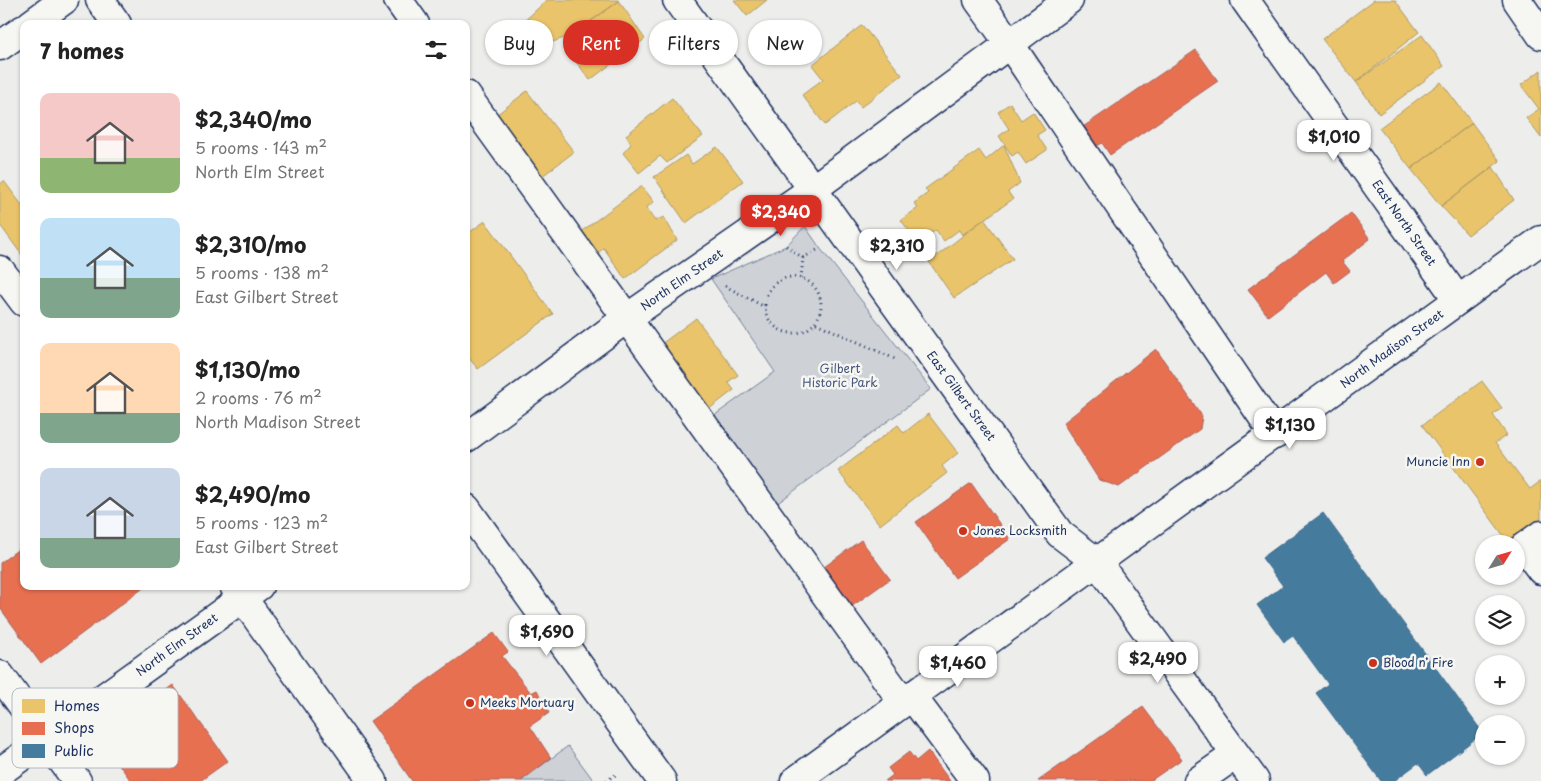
<!DOCTYPE html>
<html lang="en">
<head>
<meta charset="utf-8">
<style>
  :root { --surface:#fff; --page:#f6f6f6; --text:#222; --muted:#767676; --accent:#d93025 }
  body { margin:0; font-family:"Playpen Sans",sans-serif; background:var(--page); color:var(--text); height:100vh; display:flex; flex-direction:column; font-size:19px; white-space:nowrap }
  * { box-sizing:border-box; margin:0 }
  p { font-size:16px; color:var(--muted) }
  .icon { flex:none; width:28px; height:28px; fill:none; stroke:currentColor; stroke-width:2; stroke-linecap:round; stroke-linejoin:round }
  .map { position:relative; flex:1; overflow:hidden }
  .sheet { position:absolute; left:20px; top:20px; width:450px; height:570px; display:flex; flex-direction:column; background:var(--surface); border-radius:10px; box-shadow:0 1px 4px #0004 }
  .sheet>* { flex:none }
  .banner { position:absolute; left:485px; top:20px; width:475px; height:45px; display:flex; gap:10px }
  .needle { width:32px; rotate:53deg }
  .tools { position:absolute; left:1475px; top:535px; display:grid; gap:10px }
  .tools a { display:grid; place-items:center; width:50px; height:50px; border-radius:50%; background:var(--surface); box-shadow:0 1px 4px #0004; font-size:25px }
  .price { position:absolute; translate:-50% -42px; padding:0 11px; border-radius:10px; background:#fff; color:#222; font-size:16px; line-height:32px; filter:drop-shadow(0 1px 2px #0008) }
  .price::after { content:''; position:absolute; left:50%; top:30px; width:15px; height:11px; margin-left:-8px; background:inherit; clip-path:polygon(0 0,100% 0,50% 100%) }
  .price.active { background:var(--accent); color:#fff }
  ul { padding:0; list-style:none }
  li { display:flex; align-items:center; gap:15px; height:125px; padding:0 20px }
  li span { display:grid; place-items:center; flex:none; width:140px; height:100px; border-radius:10px; color:#555 }
  li>.icon { margin-inline-start:auto }
  span .icon { width:60px; height:60px; fill:#fffc; stroke-width:1 }
  li b { font-size:21px }
  h2 { display:flex; justify-content:space-between; align-items:center; height:60px; padding:0 20px; font-size:21px }
  .chip { padding:0 18px; border-radius:22px; background:var(--surface); box-shadow:0 1px 4px #0004; font-size:18px; line-height:45px }
  .chip.active { background:var(--accent); color:#fff }
  .map>svg:first-child { display:block }
  .green { fill:#ced2d7; stroke:#74809a }
  .homes { fill:#e9c46a; stroke:#ab9766 }
  .shops { fill:#e76f51; stroke:#aa5c55 }
  .public { fill:#457b9d; stroke:#38648a }
  .lines { fill:none; stroke-linecap:round; stroke-linejoin:round }
  .minor-casing { stroke:#1b2f5e; stroke-width:31 }
  .major-casing { stroke:#1b2f5e; stroke-width:31 }
  .path { stroke:#1b2f5e; stroke-width:3; stroke-dasharray:1 4; stroke-linecap:butt }
  .minor { stroke:#f6f6f2; stroke-width:28 }
  .major { stroke:#f6f6f2; stroke-width:28 }
  .poi-dot { fill:#c8321e; stroke:#f6f6f2; stroke-width:2 }
  .labels { text-anchor:middle; stroke-width:5; stroke-linejoin:round; paint-order:stroke }
  .street-label { font-size:12px; fill:#1b2f5e; stroke:#f6f6f2 }
  .park-label { font-size:12px; fill:#48587c; stroke:#f6f6f2 }
  .poi-label { font-size:12px; fill:#1b2f5e; stroke:#f6f6f2; text-anchor:start }
  .key { fill:#f6f6f2; stroke:#b4bac6; stroke-width:1 }
  .key-label { font-size:14px; fill:#1b2f5e }
</style>
</head>
<body>
<div class="map">
<svg width="1541" height="781" viewBox="0 0 1541 781">
  <rect width="100%" height="100%" fill="#edeeec"/>
  <filter id="ink" filterUnits="userSpaceOnUse"><feTurbulence type="fractalNoise" baseFrequency=".02" numOctaves="2"/><feDisplacementMap in="SourceGraphic" scale="10" xChannelSelector="R" yChannelSelector="G"/><feConvolveMatrix kernelMatrix="1 2 1 2 8 2 1 2 1" color-interpolation-filters="sRGB"/></filter>
  <g filter="url(#ink)">
    <!-- green -->
    <path class="green" d="M 805,226 L 820,248 L 931,389 L 771,508 L 708,420 L 775,372 L 711,279 L 786,246 Z
      M 568,746 L 594,781 L 521,781 Z"/>
    <!-- homes -->
    <path class="homes" d="M 547,0 L 618,0 L 619,1 L 570,36 L 541,46 L 520,25 Z
      M 734,0 L 767,0 L 747,16 Z
      M 1374,0 L 1395,0 L 1419,32 L 1356,82 L 1322,39 Z
      M 619,1 L 645,39 L 590,80 L 565,47 L 574,41 L 570,36 Z
      M 862,25 L 902,75 L 861,107 L 856,101 L 825,125 L 802,95 L 823,79 L 812,65 Z
      M 1422,35 L 1444,66 L 1379,114 L 1356,82 Z
      M 1541,70 L 1541,138 L 1526,118 L 1539,109 L 1521,85 Z
      M 1441,82 L 1472,123 L 1411,169 L 1379,128 Z
      M 527,91 L 574,152 L 537,180 L 491,119 Z
      M 672,98 L 703,136 L 667,163 L 660,156 L 639,173 L 623,153 L 631,144 L 626,135 Z
      M 1010,103 L 1021,120 L 1033,112 L 1045,130 L 1037,135 L 1047,150 L 1026,164 L 1018,152 L 1012,156 L 999,136 L 1009,129 L 998,112 Z
      M 1472,123 L 1500,161 L 1441,206 L 1411,169 Z
      M 1004,145 L 1020,183 L 1008,192 L 1013,199 L 962,235 L 959,230 L 944,241 L 936,230 L 918,243 L 901,220 L 918,208 L 914,203 L 928,193 L 925,189 L 979,150 L 986,160 Z
      M 717,147 L 743,181 L 686,223 L 654,177 L 686,155 L 692,164 Z
      M 1493,167 L 1514,200 L 1468,235 L 1441,206 Z
      M 4,181 L 24,208 L 24,258 L 0,225 L 0,184 Z
      M 642,186 L 654,202 L 646,208 L 655,221 L 664,217 L 677,240 L 625,279 L 604,248 L 593,257 L 578,234 Z
      M 984,219 L 1013,259 L 954,298 L 929,262 Z
      M 485,221 L 553,314 L 478,369 L 468,357 L 466,359 L 466,235 Z
      M 696,318 L 738,375 L 728,382 L 734,390 L 704,413 L 656,348 Z
      M 1482,381 L 1502,408 L 1493,415 L 1507,435 L 1495,443 L 1530,489 L 1541,481 L 1541,521 L 1509,543 L 1422,425 Z
      M 928,414 L 958,453 L 942,466 L 947,473 L 880,525 L 838,471 L 898,425 L 904,433 Z"/>
    <!-- shops -->
    <path class="shops" d="M 1196,50 L 1218,81 L 1110,155 L 1102,143 L 1091,150 L 1077,131 Z
      M 1351,213 L 1370,239 L 1342,261 L 1350,271 L 1334,283 L 1326,272 L 1268,316 L 1248,289 Z
      M 1156,349 L 1202,416 L 1200,429 L 1119,487 L 1099,480 L 1063,423 Z
      M 971,483 L 1010,539 L 955,578 L 916,522 Z
      M 861,540 L 890,579 L 844,612 L 816,573 Z
      M 24,545 L 24,586 L 146,586 L 41,664 L 0,608 L 0,563 Z
      M 494,633 L 508,652 L 502,656 L 531,693 L 537,690 L 549,713 L 530,726 L 551,758 L 521,781 L 412,781 L 370,721 Z
      M 173,685 L 228,761 L 200,781 L 131,781 L 100,738 Z
      M 1143,707 L 1182,759 L 1150,781 L 1038,781 Z
      M 928,751 L 950,781 L 885,781 L 893,775 L 888,768 L 909,752 L 916,761 Z"/>
    <!-- public -->
    <path class="public" d="M 1323,513 L 1483,733 L 1427,775 L 1418,763 L 1394,781 L 1381,781 L 1316,693 L 1328,684 L 1293,636 L 1284,642 L 1257,605 L 1283,586 L 1262,558 Z"/>
    <g class="lines">
      <!-- minor casing -->
      <g class="minor-casing">
        <path id="minor" d="M 100,0 L 117,24
          M 398,0 L 415,24
          M 677,0 L 1060,534 L 1097,562 L 1255,781
          M 978,0 L 1009,43 L 1275,435
          M 1245,0 L 1458,300
          M 1517,0 L 1541,35
          M 31,24 L 64,0
          M 0,46 L 24,29
          M 466,95 L 903,702
          M 0,270 L 24,302
          M 466,438 L 627,318 L 813,189 L 1069,0
          M 466,508 L 662,781
          M 1541,535 L 1524,547 L 1541,570
          M 234,586 L 373,781
          M 911,695 L 975,781
          M 0,772 L 259,586
          M 1198,781 L 1235,755"/>
      </g>
      <!-- major casing -->
      <g class="major-casing">
        <path id="major" d="M 0,675 L 77,781
          M 795,781 L 1541,240"/>
      </g>
      <!-- path -->
      <path class="path" d="M 786,246 L 803,258
        M765 305a28 28 0 1 1 56 0a28 28 0 1 1-56 0Z
        M 801,278 L 803,258 L 817,250
        M 725,286 L 765,307
        M 816,323 L 895,359
        M 606,781 L 617,774"/>
      <!-- minor -->
      <use href="#minor" class="minor"/>
      <!-- major -->
      <use href="#major" class="major"/>
    </g>
  </g>
  <!-- markers -->
  <g class="poi-dot">
    <circle cx="1480" cy="462" r="5"/>
    <circle cx="963" cy="531" r="5"/>
    <circle cx="1373" cy="663" r="5"/>
    <circle cx="470" cy="703" r="5"/>
  </g>
  <g class="labels">
    <!-- street labels -->
    <g class="street-label">
      <text transform="translate(1404 223) rotate(55)" y="4">East North Street</text>
      <text transform="translate(682 280) rotate(-35)" y="4">North Elm Street</text>
      <text transform="translate(1392 349) rotate(-36)" y="4">North Madison Street</text>
      <text transform="translate(961 396) rotate(54)" y="4">East Gilbert Street</text>
      <text transform="translate(177 645) rotate(-36)" y="4">North Elm Street</text>
    </g>
    <!-- park labels -->
    <g class="park-label">
      <text x="840" y="373">Gilbert<tspan x="840" dy="14">Historic Park</tspan></text>
    </g>
    <!-- poi labels -->
    <g class="poi-label">
      <text x="1470" y="466" text-anchor="end">Muncie Inn</text>
      <text x="973" y="535">Jones Locksmith</text>
      <text x="1383" y="667">Blood n' Fire</text>
      <text x="480" y="707">Meeks Mortuary</text>
    </g>
  </g>
  <!-- legend -->
  <rect x="12" y="688" width="166" height="80" rx="8" class="key"/>
  <rect x="22" y="699" width="23" height="14" fill="#e9c46a"/>
  <rect x="22" y="722" width="23" height="13" fill="#e76f51"/>
  <rect x="22" y="744" width="23" height="14" fill="#457b9d"/>
  <g class="key-label">
    <text x="54" y="711">Homes</text>
    <text x="54" y="733">Shops</text>
    <text x="54" y="756">Public</text>
  </g>
</svg>
<div class="tools">
<a><svg class="needle" viewBox="-14 -14 28 28"><path d="M0-13l5 13h-10z" fill="#e53935"/><path d="M0 13l5-13h-10z" fill="#767676"/></svg></a>
<a><svg class="icon" aria-label="layers" viewBox="0 0 24 24"><path d="M12 4l9 5-9 5-9-5zM3 14l9 5 9-5"/></svg></a>
<a>+</a>
<a>−</a>
</div>
<b class="price" style="left:1334px;top:162px">$1,010</b>
<b class="price active" style="left:781px;top:237px">$2,340</b>
<b class="price" style="left:897px;top:271px">$2,310</b>
<b class="price" style="left:1290px;top:450px">$1,130</b>
<b class="price" style="left:547px;top:657px">$1,690</b>
<b class="price" style="left:1158px;top:684px">$2,490</b>
<b class="price" style="left:958px;top:688px">$1,460</b>
<div class="banner">
<a class="chip">Buy</a>
<a class="chip active">Rent</a>
<a class="chip">Filters</a>
<a class="chip">New</a>
</div>
<section class="sheet">
<h2>7 homes<svg class="icon" aria-label="filters" viewBox="0 0 24 24"><path d="M4 7h16M4 17h16"/><circle cx="9" cy="7" r="2"/><circle cx="15" cy="17" r="2"/></svg></h2>
<ul>
<li><span style="background:linear-gradient(#f6c9c9 65%,#8fb573 0)"><svg class="icon" aria-label="home" viewBox="0 0 24 24"><path d="M3 11l9-7 9 7M6 9v11h12V9"/></svg></span><div><b>$2,340/mo</b><p>5 rooms · 143 m²</p><p>North Elm Street</p></div></li>
<li><span style="background:linear-gradient(#bfe0f5 60%,#7fa58c 0)"><svg class="icon" aria-label="home" viewBox="0 0 24 24"><path d="M3 11l9-7 9 7M6 9v11h12V9"/></svg></span><div><b>$2,310/mo</b><p>5 rooms · 138 m²</p><p>East Gilbert Street</p></div></li>
<li><span style="background:linear-gradient(#ffd9b3 70%,#7fa58c 0)"><svg class="icon" aria-label="home" viewBox="0 0 24 24"><path d="M3 11l9-7 9 7M6 9v11h12V9"/></svg></span><div><b>$1,130/mo</b><p>2 rooms · 76 m²</p><p>North Madison Street</p></div></li>
<li><span style="background:linear-gradient(#c9d6e8 70%,#7fa58c 0)"><svg class="icon" aria-label="home" viewBox="0 0 24 24"><path d="M3 11l9-7 9 7M6 9v11h12V9"/></svg></span><div><b>$2,490/mo</b><p>5 rooms · 123 m²</p><p>East Gilbert Street</p></div></li>
</ul>
</section>
</div>
</body>
</html>
